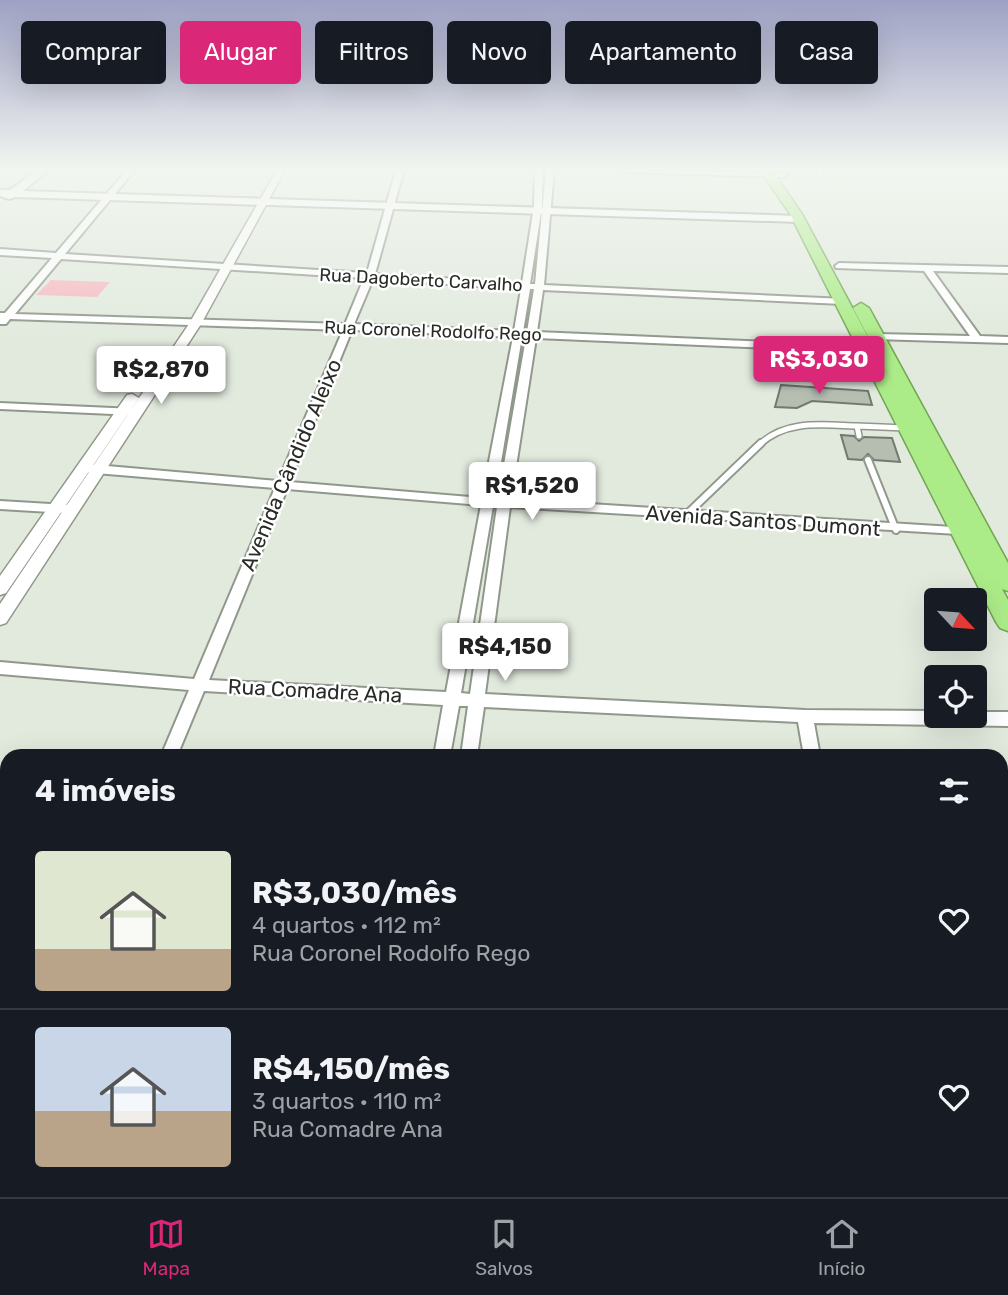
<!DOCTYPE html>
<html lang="pt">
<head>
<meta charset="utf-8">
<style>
  :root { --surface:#171b24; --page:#20242c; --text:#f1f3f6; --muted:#9ea1a6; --line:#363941; --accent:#db2777 }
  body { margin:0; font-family:Rubik,sans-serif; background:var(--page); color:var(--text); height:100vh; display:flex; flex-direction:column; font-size:26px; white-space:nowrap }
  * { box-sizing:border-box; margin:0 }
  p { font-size:23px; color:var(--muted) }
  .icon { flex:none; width:38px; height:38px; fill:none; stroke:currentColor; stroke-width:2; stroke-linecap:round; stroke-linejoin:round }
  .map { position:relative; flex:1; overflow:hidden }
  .details { position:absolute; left:0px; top:749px; width:1008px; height:448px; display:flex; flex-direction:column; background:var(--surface); border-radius:21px 21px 0 0; box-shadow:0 7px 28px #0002 }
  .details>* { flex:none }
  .hud { position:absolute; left:21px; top:21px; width:966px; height:63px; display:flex; gap:14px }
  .needle { width:46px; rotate:116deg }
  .controls { position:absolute; left:924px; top:588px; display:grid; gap:14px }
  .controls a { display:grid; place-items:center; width:63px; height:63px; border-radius:7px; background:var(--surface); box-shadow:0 7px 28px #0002; font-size:35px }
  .price { position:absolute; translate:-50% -60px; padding:0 16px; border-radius:7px; background:#fff; color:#222; font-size:23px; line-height:46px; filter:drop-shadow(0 2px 4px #0008) }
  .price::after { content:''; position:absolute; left:50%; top:42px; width:21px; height:16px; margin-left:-10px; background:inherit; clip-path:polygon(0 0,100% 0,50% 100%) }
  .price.current { background:var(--accent); color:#fff }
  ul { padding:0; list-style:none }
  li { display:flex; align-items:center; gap:21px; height:175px; padding:0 35px }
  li+li { border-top:2px solid var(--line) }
  li span { display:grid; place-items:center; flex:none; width:196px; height:140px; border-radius:7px; color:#555 }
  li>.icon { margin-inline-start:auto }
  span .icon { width:84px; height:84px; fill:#fffc; stroke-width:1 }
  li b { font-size:30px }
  h2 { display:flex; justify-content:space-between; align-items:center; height:84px; padding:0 35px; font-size:30px }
  .pill { padding:0 24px; border-radius:7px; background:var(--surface); box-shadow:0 7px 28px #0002; font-size:24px; line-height:63px }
  .pill.current { background:var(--accent); color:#fff }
  .dock { display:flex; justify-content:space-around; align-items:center; height:98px; border-top:2px solid var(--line); background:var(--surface); font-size:19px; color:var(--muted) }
  .dock a { display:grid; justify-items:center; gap:4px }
  .dock .current { color:var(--accent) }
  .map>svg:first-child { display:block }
  .green { fill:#f7b9c1 }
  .building { fill:#b6beb2; stroke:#72796e; stroke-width:2 }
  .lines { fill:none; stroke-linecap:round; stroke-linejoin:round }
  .service-far2-casing { stroke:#90988c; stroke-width:6 }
  .service-far1-casing { stroke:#90988c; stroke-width:8 }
  .service-casing { stroke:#90988c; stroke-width:10 }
  .minor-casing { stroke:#90988c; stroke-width:4 }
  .tertiary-casing { stroke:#90988c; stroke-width:3 }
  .secondary-casing { stroke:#90988c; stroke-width:4 }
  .trunk-casing { stroke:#71a553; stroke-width:3 }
  .service-far2 { stroke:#fff; stroke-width:4.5 }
  .service-far1 { stroke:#fff; stroke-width:5 }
  .service { stroke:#fff; stroke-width:6 }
  .minor { fill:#fff; fill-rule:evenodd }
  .tertiary { fill:#fff; fill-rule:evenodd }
  .secondary { fill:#fff; fill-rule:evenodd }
  .trunk { fill:#acec88; fill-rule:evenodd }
  .labels { text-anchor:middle; stroke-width:5; stroke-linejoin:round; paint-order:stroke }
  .far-street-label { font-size:18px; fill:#282b26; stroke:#fff }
  .street-label { font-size:21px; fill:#282b26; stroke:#fff }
</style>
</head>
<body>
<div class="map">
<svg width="1008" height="1197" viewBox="0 0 1008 1197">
  <rect width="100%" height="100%" fill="#e2eade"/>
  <!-- green -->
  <path class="green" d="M 51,280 L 110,282 L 97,297 L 36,295 Z"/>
  <!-- building -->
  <path class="building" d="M 781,385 L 868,391 L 872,405 L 812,401 L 797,408 L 775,407 Z
    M 841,435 L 854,436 L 859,441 L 864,437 L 892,438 L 900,462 L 874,460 L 868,454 L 862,460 L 848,459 Z"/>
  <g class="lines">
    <!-- service-far2 casing -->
    <g class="service-far2-casing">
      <path id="service-far2" d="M 820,175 L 822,170
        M 847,176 L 850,170"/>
    </g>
    <!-- service-far1 casing -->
    <g class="service-far1-casing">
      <path id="service-far1" d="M 859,436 L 857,426 L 906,428
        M 759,445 C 786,419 823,425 857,426"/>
    </g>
    <!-- service casing -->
    <g class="service-casing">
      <path id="service" d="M 868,460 L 896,530
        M 685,516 L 761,443"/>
    </g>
    <!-- minor casing -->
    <g class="minor-casing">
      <path id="minor" d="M 127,170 L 135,170 L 65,254 L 367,273 L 396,170 L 404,170 L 375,274 L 522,283 L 534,206 L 535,170 L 543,170 L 542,206 L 530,284 L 535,284 L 546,170 L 554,170 L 544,285 L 845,299 L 845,303 L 842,304 L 543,290 L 537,332 L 865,346 L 870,349 L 865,352 L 536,338 L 511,499 L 969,528 L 975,532 L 974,535 L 510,507 L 485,694 L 805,710 L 936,711 L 936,716 L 975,716 L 975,712 L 1008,712 L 1008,726 L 814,723 L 820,756 L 804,756 L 798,722 L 484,707 L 477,756 L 461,756 L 468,706 L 459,706 L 450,756 L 434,756 L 443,705 L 204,691 L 177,756 L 161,756 L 189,690 L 0,674 L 0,662 L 194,679 L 275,488 L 84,472 L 78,468 L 84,464 L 278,481 L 343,330 L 10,319 L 6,324 L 0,324 L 0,313 L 5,313 L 52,258 L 0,255 L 0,249 L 56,253 ZM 61,259 L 364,278 L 345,324 L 15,314 ZM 373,279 L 521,289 L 514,331 L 354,324 ZM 530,289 L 534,289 L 527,332 L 523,332 ZM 352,330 L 513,337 L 482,498 L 290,482 ZM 522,337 L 526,338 L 498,499 L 495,498 ZM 287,489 L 481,505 L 446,692 L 209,680 ZM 493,506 L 497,507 L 470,694 L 461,693 Z
        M 620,170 L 784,173 L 788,175 L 784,177 L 624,172 Z
        M 839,263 L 1008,267 L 1008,273 L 933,271 L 980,336 L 1008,337 L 1008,343 L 874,339 L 874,335 L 877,334 L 970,336 L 924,271 L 836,268 L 835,266 Z
        M 0,403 L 135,409 L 141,412 L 135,415 L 0,409 Z
        M 0,501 L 67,505 L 73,509 L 67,513 L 0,509 Z
        M 0,1135 L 7,1136 L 7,1190 L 9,1190 L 0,1196 Z
        M 261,1190 L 324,1190 L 327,1197 L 264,1197 Z
        M 364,1190 L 388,1190 L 387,1197 L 363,1197 Z
        M 400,1190 L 424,1190 L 423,1197 L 399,1197 Z
        M 642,1190 L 666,1190 L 667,1197 L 643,1197 Z
        M 884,1190 L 908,1190 L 910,1197 L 886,1197 Z"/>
    </g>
    <!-- tertiary casing -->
    <g class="tertiary-casing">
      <path id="tertiary" d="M 277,170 L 285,170 L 201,324 L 6,623 L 0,625 L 0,604 L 189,324 Z
        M 132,394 L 139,398 L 6,593 L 0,595 L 0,576 L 127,395 Z"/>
    </g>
    <!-- secondary casing -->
    <g class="secondary-casing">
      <path id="secondary" d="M 38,170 L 49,170 L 23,191 L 799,216 L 804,219 L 799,222 L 15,197 L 9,199 L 0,196 L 0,190 L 10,190 Z"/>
    </g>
    <!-- trunk casing -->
    <g class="trunk-casing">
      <path id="trunk" d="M 760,170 L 772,170 L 802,214 L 898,393 L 853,308 L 861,303 L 869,308 L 1008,563 L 1008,591 L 1002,589 L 1008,600 L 1008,631 L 1000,628 L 996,622 L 790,214 Z"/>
    </g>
    <!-- service-far2 -->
    <use href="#service-far2" class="service-far2"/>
    <!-- service-far1 -->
    <use href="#service-far1" class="service-far1"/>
    <!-- service -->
    <use href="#service" class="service"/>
    <!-- minor -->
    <use href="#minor" class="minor"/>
    <!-- tertiary -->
    <use href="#tertiary" class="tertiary"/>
    <!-- secondary -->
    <use href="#secondary" class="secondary"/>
    <!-- trunk -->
    <use href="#trunk" class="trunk"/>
  </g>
  <!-- sky -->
  <linearGradient id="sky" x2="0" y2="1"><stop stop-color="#9ea1c4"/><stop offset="0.5" stop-color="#f2f6f0"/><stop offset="1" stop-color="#f2f6f0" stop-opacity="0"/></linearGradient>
  <rect width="1008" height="338" fill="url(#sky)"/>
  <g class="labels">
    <!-- far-street labels -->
    <g class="far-street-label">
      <text transform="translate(421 280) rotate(3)" y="6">Rua Dagoberto Carvalho</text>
      <text transform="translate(433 331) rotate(2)" y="6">Rua Coronel Rodolfo Rego</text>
    </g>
    <!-- street labels -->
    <g class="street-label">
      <text transform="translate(291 465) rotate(-67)" y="7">Avenida Cândido Aleixo</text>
      <text transform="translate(763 521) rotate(4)" y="7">Avenida Santos Dumont</text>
      <text transform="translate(315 691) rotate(3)" y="7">Rua Comadre Ana</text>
    </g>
  </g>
</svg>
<div class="controls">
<a><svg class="needle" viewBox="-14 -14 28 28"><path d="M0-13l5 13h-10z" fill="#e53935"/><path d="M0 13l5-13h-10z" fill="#9ea1a6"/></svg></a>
<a><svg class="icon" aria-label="locate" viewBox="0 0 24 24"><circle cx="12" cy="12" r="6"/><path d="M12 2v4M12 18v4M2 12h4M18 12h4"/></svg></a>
</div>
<b class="price current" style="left:819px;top:396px">R$3,030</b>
<b class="price" style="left:161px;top:406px">R$2,870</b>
<b class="price" style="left:532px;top:522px">R$1,520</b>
<b class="price" style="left:505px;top:683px">R$4,150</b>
<div class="hud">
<a class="pill">Comprar</a>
<a class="pill current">Alugar</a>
<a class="pill">Filtros</a>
<a class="pill">Novo</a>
<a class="pill">Apartamento</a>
<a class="pill">Casa</a>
</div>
<section class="details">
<h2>4 imóveis<svg class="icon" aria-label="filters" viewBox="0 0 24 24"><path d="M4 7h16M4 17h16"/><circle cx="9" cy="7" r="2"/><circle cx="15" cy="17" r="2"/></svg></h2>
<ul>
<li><span style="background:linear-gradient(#dfe7d0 70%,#b9a48a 0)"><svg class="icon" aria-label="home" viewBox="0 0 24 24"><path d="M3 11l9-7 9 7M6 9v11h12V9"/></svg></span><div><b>R$3,030/mês</b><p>4 quartos · 112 m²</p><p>Rua Coronel Rodolfo Rego</p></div><svg class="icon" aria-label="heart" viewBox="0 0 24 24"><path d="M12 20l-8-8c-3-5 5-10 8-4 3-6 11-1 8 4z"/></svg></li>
<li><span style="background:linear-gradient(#c9d6e8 60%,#b9a48a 0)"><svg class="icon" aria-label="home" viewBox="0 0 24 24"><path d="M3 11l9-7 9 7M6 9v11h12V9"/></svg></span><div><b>R$4,150/mês</b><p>3 quartos · 110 m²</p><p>Rua Comadre Ana</p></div><svg class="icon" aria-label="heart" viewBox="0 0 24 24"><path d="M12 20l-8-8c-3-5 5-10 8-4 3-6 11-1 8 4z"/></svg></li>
</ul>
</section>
</div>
<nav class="dock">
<a class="current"><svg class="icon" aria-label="map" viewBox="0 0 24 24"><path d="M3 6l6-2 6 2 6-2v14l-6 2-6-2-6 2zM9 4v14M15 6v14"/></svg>Mapa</a>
<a><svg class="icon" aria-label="saved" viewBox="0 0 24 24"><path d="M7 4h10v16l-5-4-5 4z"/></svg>Salvos</a>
<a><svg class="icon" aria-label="home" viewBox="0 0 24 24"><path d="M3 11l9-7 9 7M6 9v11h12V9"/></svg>Início</a>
</nav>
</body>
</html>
